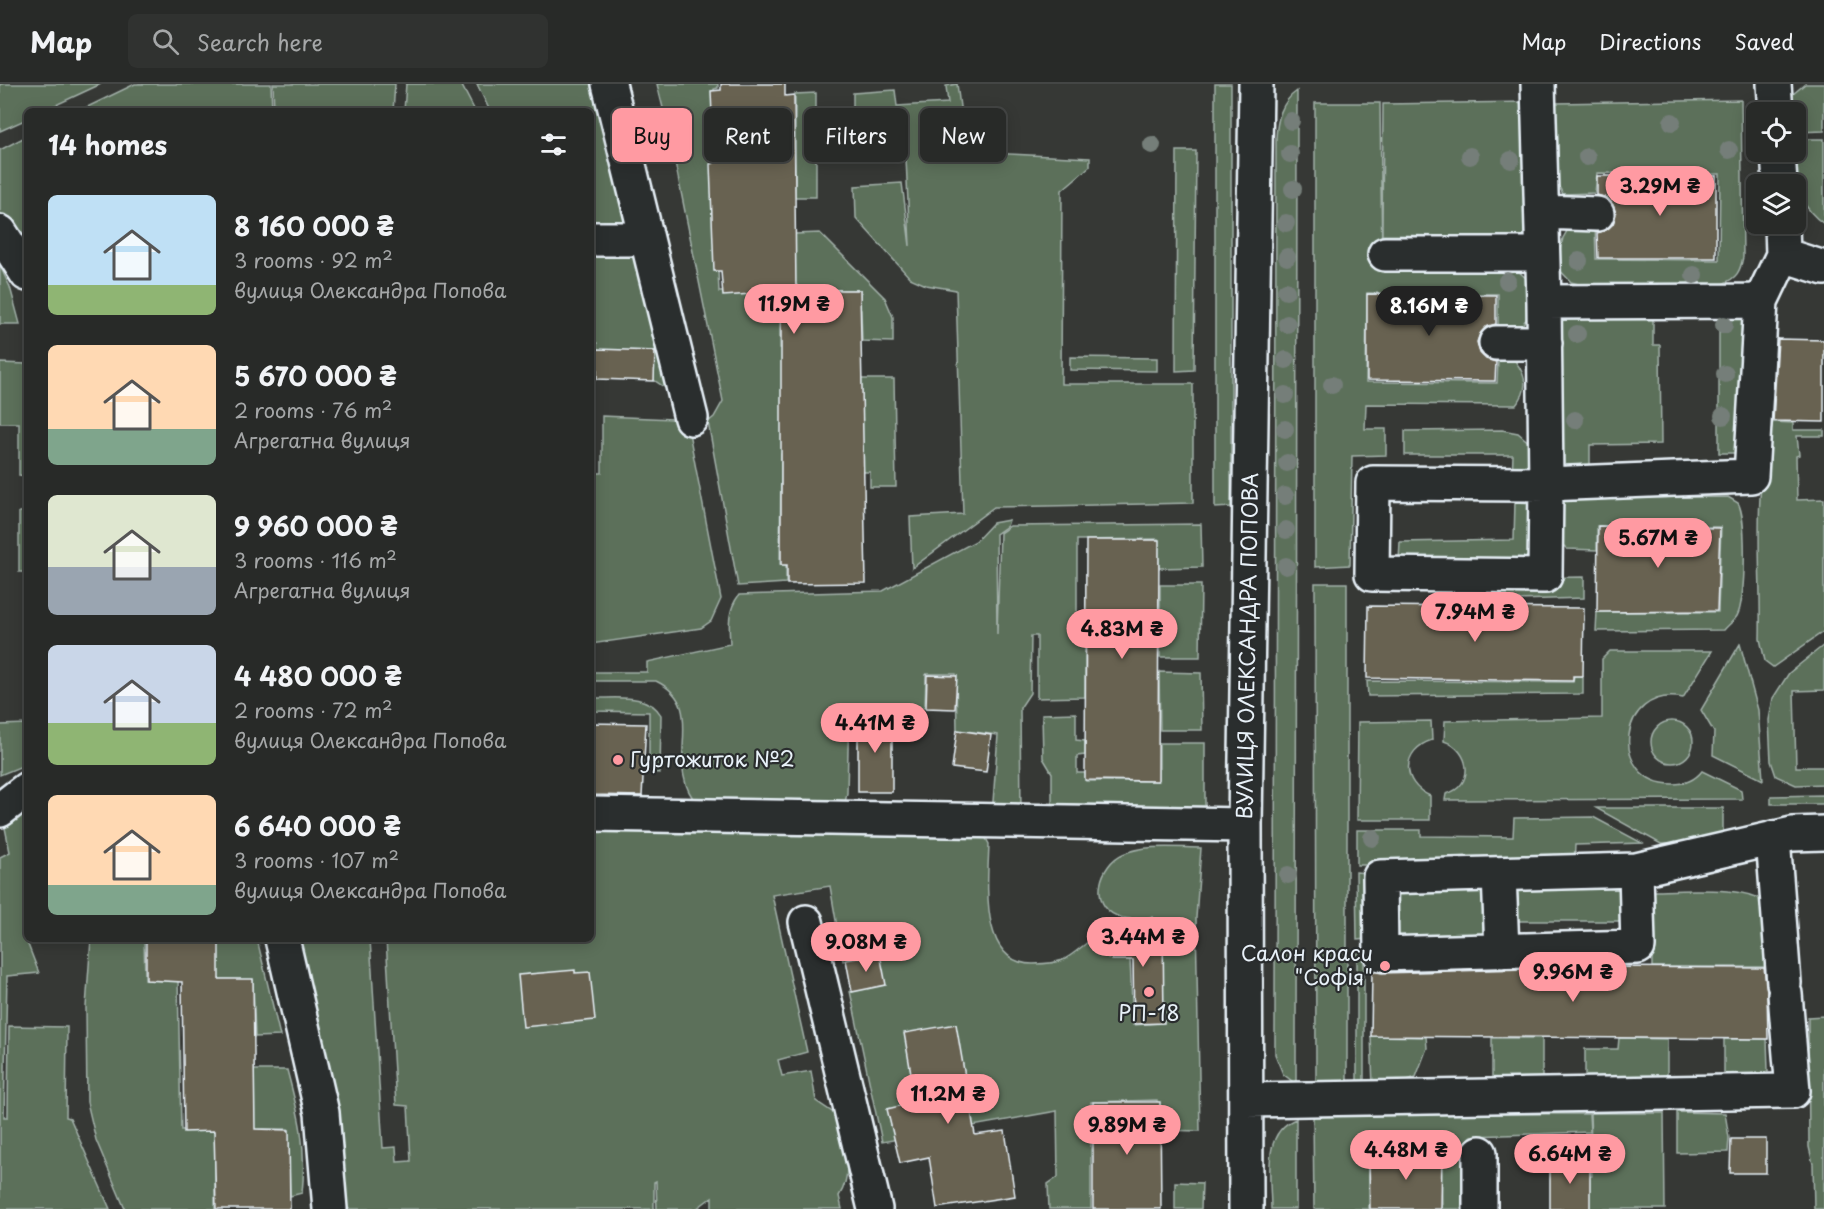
<!DOCTYPE html>
<html lang="en">
<head>
<meta charset="utf-8">
<style>
  :root { --surface:#282a28; --page:#303230; --text:#f1f3f6; --muted:#a5a7a8; --line:#444645; --accent:#ff9aa2 }
  body { margin:0; font-family:"Playpen Sans",sans-serif; background:var(--page); color:var(--text); height:100vh; display:flex; flex-direction:column; font-size:22px; white-space:nowrap }
  * { box-sizing:border-box; margin:0 }
  p { font-size:20px; color:var(--muted) }
  .icon { flex:none; width:33px; height:33px; fill:none; stroke:currentColor; stroke-width:2; stroke-linecap:round; stroke-linejoin:round }
  .map { position:relative; flex:1; overflow:hidden }
  .details { position:absolute; left:24px; top:24px; width:570px; height:834px; display:flex; flex-direction:column; background:var(--surface); border-radius:9px; box-shadow:0 3px 15px #0003,0 0 0 2px var(--line) }
  .details>* { flex:none }
  .banner { position:absolute; left:612px; top:24px; width:570px; height:54px; display:flex; gap:12px }
  .buttons { position:absolute; left:1746px; top:18px; display:grid; gap:12px }
  .buttons a { display:grid; place-items:center; width:60px; height:60px; border-radius:9px; background:var(--surface); box-shadow:0 3px 15px #0003,0 0 0 2px var(--line); font-size:30px }
  .price { position:absolute; translate:-50% -51px; padding:0 14px; border-radius:21px; background:var(--accent); color:#111; font-size:20px; line-height:39px; filter:drop-shadow(0 2px 3px #0008) }
  .price::after { content:''; position:absolute; left:50%; top:36px; width:18px; height:14px; margin-left:-9px; background:inherit; clip-path:polygon(0 0,100% 0,50% 100%) }
  .price.active { background:#222; color:#fff }
  ul { padding:0; list-style:none }
  li { display:flex; align-items:center; gap:18px; height:150px; padding:0 24px }
  li span { display:grid; place-items:center; flex:none; width:168px; height:120px; border-radius:9px; color:#555 }
  li>.icon { margin-inline-start:auto }
  span .icon { width:72px; height:72px; fill:#fffc; stroke-width:1 }
  li b { font-size:26px }
  h2 { display:flex; justify-content:space-between; align-items:center; height:72px; padding:0 24px; font-size:26px }
  .pill { padding:0 21px; border-radius:9px; background:var(--surface); box-shadow:0 3px 15px #0003,0 0 0 2px var(--line); font-size:21px; line-height:54px }
  .pill.active { background:var(--accent); color:#111 }
  header { display:flex; align-items:center; gap:36px; box-sizing:border-box; height:84px; padding:0 30px; background:var(--surface); border-bottom:2px solid var(--line) }
  header strong { font-size:28px }
  nav { display:flex; gap:33px; margin-inline-start:auto; font-size:21px }
  .search { width:420px; height:54px; background:var(--page); display:flex; align-items:center; gap:15px; box-sizing:border-box; padding:0 21px; border-radius:9px; color:var(--muted); font-size:22px }
  .map>svg:first-child { display:block }
  .green { fill:#5b705a; stroke:#a2b0a9; stroke-width:1.5 }
  .building { fill:#686251; stroke:#e8f1f8; stroke-width:1.5 }
  .lines { fill:none; stroke-linecap:round; stroke-linejoin:round }
  .minor-casing { stroke:#e8f1f8; stroke-width:38 }
  .minor { stroke:#2a2d2e; stroke-width:33 }
  .tree { fill:#757e79 }
  .poi-dot { fill:#ff9aa2; stroke:#2a2d2e; stroke-width:2 }
  .labels { text-anchor:middle; stroke-width:4.5; stroke-linejoin:round; paint-order:stroke }
  .street-label { font-size:21px; fill:#e8f1f8; stroke:#2a2d2e }
  .poi-label { font-size:21px; fill:#e8f1f8; stroke:#2a2d2e; text-anchor:start }
</style>
</head>
<body>
<header>
<strong>Map</strong>
<div class="search"><svg class="icon" aria-label="search" viewBox="0 0 24 24"><circle cx="10" cy="10" r="6"/><path d="M15 15l6 6"/></svg>Search here</div>
<nav><a>Map</a><a>Directions</a><a>Saved</a></nav>
</header>
<div class="map">
<svg width="1824" height="1125" viewBox="0 0 1824 1125">
  <rect width="100%" height="100%" fill="#363835"/>
  <filter id="ink" filterUnits="userSpaceOnUse"><feTurbulence type="fractalNoise" baseFrequency=".0167" numOctaves="2"/><feDisplacementMap in="SourceGraphic" scale="12" xChannelSelector="R" yChannelSelector="G"/><feConvolveMatrix kernelMatrix="1 2 1 2 8 2 1 2 1" color-interpolation-filters="sRGB"/></filter>
  <g filter="url(#ink)">
    <!-- green -->
    <path class="green" d="M 0,0 L 101,0 L 43,27 L 27,27 L 27,35 L 0,47 Z
      M 135,0 L 271,0 L 272,27 L 79,27 Z
      M 273,0 L 395,0 L 393,27 L 274,27 Z
      M 406,0 L 461,0 L 475,27 L 404,27 Z
      M 477,0 L 618,0 L 637,139 L 591,147 L 591,27 L 490,27 Z
      M 657,0 L 718,0 L 718,4 L 714,5 L 715,187 L 718,187 L 719,208 L 784,207 L 784,223 L 780,224 L 780,264 L 785,264 L 785,368 L 781,370 L 780,480 L 786,481 L 786,499 L 738,502 L 708,338 L 714,333 L 723,317 L 669,48 Z
      M 957,0 L 966,68 L 1090,74 L 1090,82 L 1062,106 L 1061,300 L 1193,300 L 1193,419 L 994,423 L 912,484 L 910,433 L 963,430 L 956,206 L 926,201 L 910,194 L 856,134 L 855,102 L 902,99 L 910,162 L 905,52 L 902,52 L 904,72 L 853,74 L 853,9 L 895,6 L 897,22 L 948,19 L 946,2 Z
      M 1215,0 L 1231,0 L 1231,423 L 1215,424 Z
      M 1805,0 L 1824,0 L 1824,47 L 1796,48 L 1796,28 L 1786,28 L 1792,11 Z
      M 1297,7 L 1296,1000 L 1283,990 L 1275,970 L 1276,54 C 1277,36 1281,18 1297,7 Z
      M 816,9 L 816,113 L 795,113 L 795,10 Z
      M 1741,16 L 1743,173 C 1740,188 1737,194 1722,200 L 1590,203 L 1571,198 L 1556,182 L 1563,154 L 1571,140 L 1595,139 L 1596,175 L 1719,176 L 1720,90 L 1597,89 L 1595,109 L 1563,110 L 1557,99 L 1555,19 Z
      M 1530,18 L 1529,153 L 1382,151 L 1383,20 Z
      M 1315,19 L 1380,19 L 1382,178 L 1517,186 L 1529,197 L 1527,234 L 1522,241 L 1498,241 L 1498,210 L 1367,209 L 1366,298 L 1497,299 L 1498,276 L 1515,277 C 1527,292 1529,306 1516,321 L 1366,320 L 1365,345 L 1386,345 L 1386,371 L 1352,372 L 1350,481 L 1315,483 Z
      M 27,52 L 27,158 L 8,135 L 0,130 L 0,66 Z
      M 1796,55 L 1824,55 L 1824,140 C 1799,123 1793,94 1784,68 L 1796,68 Z
      M 1177,67 L 1196,67 L 1194,286 L 1176,287 Z
      M 820,149 L 885,214 L 893,233 L 893,258 L 862,257 L 861,226 L 853,226 L 853,211 L 861,211 L 861,206 L 797,206 L 797,201 L 787,201 L 795,150 Z
      M 633,166 L 657,180 L 667,305 L 654,296 L 655,267 L 597,267 L 597,259 L 591,259 L 591,171 L 617,172 Z
      M 0,182 L 10,203 L 20,240 L 0,240 Z
      M 1653,230 L 1653,261 L 1660,261 L 1661,360 L 1590,361 L 1590,385 L 1559,385 L 1559,231 Z
      M 1719,233 L 1744,233 L 1745,369 L 1719,369 Z
      M 1070,273 L 1157,274 L 1157,287 L 1070,286 Z
      M 0,279 L 27,280 L 27,392 L 19,391 L 19,339 L 0,339 Z
      M 861,295 L 894,295 L 896,403 L 870,403 L 870,388 L 863,388 Z
      M 602,332 L 673,335 L 686,333 L 721,515 L 711,537 L 701,544 L 591,560 L 591,389 L 602,389 Z
      M 1773,338 L 1793,339 L 1793,346 L 1824,346 L 1824,352 L 1797,352 L 1799,371 L 1796,372 L 1797,416 L 1824,415 L 1824,547 L 1773,583 L 1765,577 L 1760,555 C 1762,483 1751,407 1773,338 Z
      M 1502,346 L 1518,349 L 1532,361 L 1535,396 L 1512,396 L 1513,371 L 1405,371 L 1405,347 Z
      M 1728,413 L 1738,419 C 1747,434 1746,517 1737,532 C 1734,537 1728,541 1724,546 L 1596,547 L 1597,528 L 1718,528 L 1721,443 L 1597,442 L 1597,466 L 1567,465 L 1557,455 L 1562,418 L 1570,414 Z
      M 1515,418 L 1534,419 L 1534,475 L 1399,477 L 1400,458 L 1514,456 Z
      M 19,428 L 27,428 L 27,488 L 19,488 Z
      M 1009,436 L 1007,442 L 996,450 L 997,551 L 1000,449 L 1010,442 L 1201,440 L 1202,483 L 1159,484 L 1158,455 L 1077,456 L 1077,530 L 1085,530 L 1085,613 L 1037,614 L 1037,552 L 1031,552 L 1030,609 L 1020,624 L 1021,731 L 999,724 L 993,718 L 998,651 L 957,646 L 956,590 L 926,590 L 925,623 L 849,624 L 847,709 L 845,719 L 699,722 C 659,680 712,624 656,597 L 591,597 L 591,588 L 647,588 L 647,578 L 730,560 C 729,541 727,527 739,511 L 883,507 L 976,457 L 993,439 Z
      M 1584,493 L 1584,514 L 1477,517 L 1477,507 L 1447,495 Z
      M 1315,499 L 1347,499 L 1347,1001 L 1316,1002 Z
      M 1160,501 L 1201,501 L 1200,573 L 1160,573 Z
      M 1740,560 L 1758,626 L 1763,696 L 1713,671 L 1714,648 L 1701,626 Z
      M 1824,561 L 1824,606 L 1794,607 L 1796,683 L 1824,683 L 1824,700 L 1796,701 L 1776,692 L 1771,677 L 1769,636 L 1773,614 L 1789,589 Z
      M 1610,567 L 1712,567 L 1683,614 C 1617,601 1608,700 1673,700 C 1684,700 1695,696 1702,687 L 1741,706 L 1742,715 L 1445,716 L 1446,710 C 1475,702 1471,666 1444,657 L 1445,637 L 1602,634 L 1602,575 Z
      M 1159,588 L 1201,589 L 1202,646 L 1160,646 Z
      M 1574,592 L 1583,592 L 1583,610 L 1368,612 L 1367,597 L 1573,598 Z
      M 591,614 C 614,615 648,608 661,631 L 660,689 L 649,688 L 649,628 L 591,627 Z
      M 1076,629 L 1076,656 L 1085,657 L 1085,671 L 1077,672 L 1077,689 L 1085,689 L 1086,697 L 1159,697 L 1159,659 L 1205,659 L 1205,726 L 1052,729 L 1052,689 L 1043,674 L 1042,630 Z
      M 1431,637 L 1432,656 C 1401,666 1401,699 1430,712 L 1430,736 L 1357,736 L 1358,638 Z
      M1651 658a21 21 0 1 1 42 0a21 21 0 1 1-42 0Z
      M 27,640 L 27,680 L 0,691 L 0,641 Z
      M 1824,711 L 1824,720 L 1771,720 L 1771,712 Z
      M 27,719 L 27,855 L 32,855 L 27,858 L 39,889 L 7,892 L 4,1033 L 8,1033 L 9,942 L 67,943 L 66,1033 L 70,1034 L 110,1125 L 0,1125 L 0,773 L 10,768 L 2,729 Z
      M 1596,724 L 1723,724 L 1723,760 L 1661,760 Z
      M 1593,733 L 1642,759 L 1575,761 L 1574,780 L 1357,781 L 1357,746 L 1421,746 L 1421,752 L 1513,753 L 1514,734 Z
      M 591,744 L 984,751 L 989,760 C 988,796 978,880 1033,880 C 1042,880 1057,879 1065,875 C 1080,866 1094,852 1109,841 L 1108,874 L 1130,875 L 1133,941 L 1162,939 L 1162,867 L 1169,866 L 1168,840 L 1154,840 L 1153,833 C 1142,834 1127,837 1117,832 C 1088,820 1100,780 1123,770 C 1146,760 1177,764 1201,764 L 1196,834 L 1200,1047 L 1157,1046 L 1157,1016 L 1091,1018 L 1091,1125 L 1049,1125 L 1048,1100 L 1058,1093 L 1057,1027 L 882,1058 L 850,907 L 883,901 L 878,871 L 843,877 L 830,802 L 772,811 L 807,968 L 778,976 L 782,992 L 811,987 L 816,1017 L 838,1032 C 843,1058 855,1088 839,1112 L 842,1125 L 712,1125 L 712,1113 L 696,1125 L 657,1125 L 656,1097 L 654,1098 L 654,1125 L 339,1125 L 290,855 L 370,855 L 383,1064 L 396,1063 L 397,1078 L 411,1077 L 408,1022 L 396,1021 L 386,855 L 591,855 Z
      M 1356,788 L 1366,789 L 1367,855 L 1357,856 Z
      M 1516,802 L 1622,803 L 1623,837 L 1517,837 Z
      M 1491,803 L 1491,858 L 1396,858 L 1396,804 Z
      M 1652,807 C 1674,807 1761,800 1767,823 C 1771,836 1768,869 1768,883 L 1652,883 Z
      M 91,855 L 144,855 L 145,896 L 178,897 L 181,1046 L 215,1045 L 215,1125 L 125,1125 L 96,1056 L 87,1018 L 86,923 Z
      M 218,855 L 257,855 L 280,952 L 255,953 L 253,896 L 218,895 Z
      M 1357,868 L 1364,868 L 1364,1002 L 1357,1002 Z
      M 1824,932 L 1824,1125 L 1814,1125 L 1813,1080 L 1809,1063 L 1808,933 Z
      M 1371,952 L 1426,953 L 1427,964 L 1416,993 L 1398,999 L 1373,1002 Z
      M 1492,954 L 1542,954 L 1542,1000 L 1492,999 Z
      M 1619,954 L 1667,955 L 1667,1002 L 1585,1001 L 1585,965 L 1618,965 Z
      M 1724,955 L 1767,955 L 1768,987 L 1724,1003 Z
      M 253,986 L 287,986 C 299,1031 307,1062 302,1109 L 290,1112 L 288,1045 L 254,1045 Z
      M 1677,1028 L 1725,1029 L 1729,1054 L 1728,1068 L 1677,1069 Z
      M 1313,1029 L 1589,1030 L 1590,1048 L 1471,1052 L 1470,1125 L 1442,1125 L 1441,1069 L 1369,1070 L 1369,1125 L 1314,1125 Z
      M 1590,1029 L 1664,1029 L 1665,1125 L 1589,1125 L 1588,1093 L 1592,1092 Z
      M 1296,1035 L 1296,1125 L 1271,1125 C 1271,1095 1261,1048 1296,1035 Z
      M 1175,1098 L 1202,1099 L 1201,1125 L 1175,1125 Z"/>
    <!-- building -->
    <path class="building" d="M 721,0 L 785,0 L 785,12 L 794,11 L 796,206 L 860,206 L 866,499 L 787,500 L 787,481 L 781,481 L 781,208 L 723,212 L 721,187 L 714,187 L 710,80 L 714,79 L 711,7 L 721,6 Z
      M 1597,92 L 1716,92 L 1716,174 L 1598,174 L 1597,149 L 1606,146 L 1613,140 L 1616,130 L 1613,121 L 1607,114 L 1597,111 Z
      M 1367,210 L 1496,211 L 1496,240 L 1486,243 L 1480,250 L 1477,258 L 1480,269 L 1486,275 L 1496,278 L 1495,297 L 1367,296 Z
      M 1778,255 L 1824,256 L 1824,338 L 1773,337 Z
      M 597,265 L 655,267 L 654,297 L 597,295 Z
      M 1598,442 L 1720,444 L 1717,527 L 1597,528 Z
      M 1086,456 L 1159,456 L 1158,697 L 1085,696 Z
      M 1368,522 L 1584,524 L 1583,592 L 1573,592 L 1573,597 L 1367,594 Z
      M 927,591 L 957,592 L 955,625 L 926,624 Z
      M 892,632 L 892,708 L 858,708 L 858,633 Z
      M 591,639 L 646,640 L 642,712 L 591,711 Z
      M 957,646 L 991,651 L 986,688 L 952,684 Z
      M 1111,842 L 1163,842 L 1164,939 L 1134,940 L 1133,876 L 1112,876 Z
      M 146,855 L 219,855 L 219,895 L 253,895 L 255,1045 L 289,1046 L 290,1125 L 216,1125 L 214,1047 L 184,1048 L 182,898 L 146,896 Z
      M 880,870 L 886,901 L 852,908 L 846,876 Z
      M 1593,883 L 1764,884 L 1767,906 L 1768,955 L 1371,952 L 1372,887 L 1382,889 Z
      M 575,886 L 575,889 L 590,888 L 595,936 L 523,943 L 518,891 Z
      M 956,940 L 975,1051 L 1005,1047 L 1015,1112 L 937,1124 L 929,1073 L 900,1079 L 887,1025 L 916,1018 L 904,949 Z
      M 1093,1018 L 1160,1018 L 1161,1125 L 1093,1125 Z
      M 1731,1055 L 1766,1055 L 1766,1089 L 1730,1089 Z
      M 1442,1069 L 1441,1125 L 1370,1125 L 1369,1071 Z
      M 1550,1076 L 1590,1077 L 1590,1125 L 1550,1125 Z"/>
    <g class="lines">
      <!-- minor casing -->
      <g class="minor-casing">
        <path id="minor" d="M 609,0 L 691,334
          M 1538,0 L 1544,218 L 1761,217
          M 1774,0 L 1776,28
          M 1778,68 L 1780,100
          M 1542,128 L 1597,130
          M 1782,140 L 1783,171 L 1824,184
          M 0,148 L 27,190
          M 591,155 L 630,155 L 646,151
          M 1385,170 L 1542,170
          M 1544,218 L 1546,400 L 1751,392 L 1761,217 L 1783,171
          M 1496,259 L 1545,259
          M 1373,399 L 1546,400 L 1545,492 L 1372,490 Z
          M 0,726 L 27,705
          M 591,730 L 1245,741
          M 1773,754 L 1784,899
          M 1636,786 L 1638,863 L 1381,870 L 1380,793 Z
          M 1636,786 L 1792,750 L 1824,749
          M 1499,790 L 1502,867
          M 806,838 L 875,1125
          M 282,855 L 322,1029 L 330,1125
          M 1246,1016 L 1793,1007 L 1785,910
          M 1246,1125 L 1245,741 L 1256,0
          M 1480,1125 L 1480,1069"/>
      </g>
      <!-- minor -->
      <use href="#minor" class="minor"/>
    </g>
    <!-- trees -->
    <g class="tree">
      <circle cx="1291" cy="37" r="9"/>
      <circle cx="1672" cy="38" r="9"/>
      <circle cx="1152" cy="61" r="9"/>
      <circle cx="1729" cy="66" r="9"/>
      <circle cx="1290" cy="70" r="9"/>
      <circle cx="1470" cy="72" r="9"/>
      <circle cx="1587" cy="73" r="9"/>
      <circle cx="1511" cy="76" r="9"/>
      <circle cx="1293" cy="105" r="9"/>
      <circle cx="1286" cy="139" r="9"/>
      <circle cx="1287" cy="173" r="9"/>
      <circle cx="1579" cy="177" r="9"/>
      <circle cx="1694" cy="191" r="9"/>
      <circle cx="1507" cy="197" r="9"/>
      <circle cx="1286" cy="207" r="9"/>
      <circle cx="1287" cy="240" r="9"/>
      <circle cx="1724" cy="241" r="9"/>
      <circle cx="1577" cy="250" r="9"/>
      <circle cx="1286" cy="276" r="9"/>
      <circle cx="1725" cy="290" r="9"/>
      <circle cx="1332" cy="301" r="9"/>
      <circle cx="1285" cy="311" r="9"/>
      <circle cx="1723" cy="332" r="9"/>
      <circle cx="1575" cy="336" r="9"/>
      <circle cx="1285" cy="345" r="9"/>
      <circle cx="1287" cy="379" r="9"/>
      <circle cx="1285" cy="412" r="9"/>
      <circle cx="1286" cy="446" r="9"/>
      <circle cx="1286" cy="482" r="9"/>
      <circle cx="1372" cy="754" r="9"/>
      <circle cx="1288" cy="791" r="9"/>
    </g>
  </g>
  <!-- markers -->
  <g class="poi-dot">
    <circle cx="618" cy="676" r="6"/>
    <circle cx="1385" cy="882" r="6"/>
    <circle cx="1149" cy="908" r="6"/>
  </g>
  <g class="labels">
    <!-- street labels -->
    <g class="street-label">
      <text transform="translate(1248 562) rotate(-89)" y="7">ВУЛИЦЯ ОЛЕКСАНДРА ПОПОВА</text>
    </g>
    <!-- poi labels -->
    <g class="poi-label">
      <text x="630" y="683">Гуртожиток №2</text>
      <text x="1373" y="877" text-anchor="end">Салон краси<tspan x="1373" dy="24">"Софія"</tspan></text>
      <text x="1149" y="937" text-anchor="middle">РП-18</text>
    </g>
  </g>
</svg>
<div class="buttons">
<a><svg class="icon" aria-label="locate" viewBox="0 0 24 24"><circle cx="12" cy="12" r="6"/><path d="M12 2v4M12 18v4M2 12h4M18 12h4"/></svg></a>
<a><svg class="icon" aria-label="layers" viewBox="0 0 24 24"><path d="M12 4l9 5-9 5-9-5zM3 14l9 5 9-5"/></svg></a>
</div>
<b class="price" style="left:1660px;top:133px">3.29M ₴</b>
<b class="price" style="left:794px;top:251px">11.9M ₴</b>
<b class="price active" style="left:1429px;top:253px">8.16M ₴</b>
<b class="price" style="left:1658px;top:485px">5.67M ₴</b>
<b class="price" style="left:1475px;top:559px">7.94M ₴</b>
<b class="price" style="left:1122px;top:576px">4.83M ₴</b>
<b class="price" style="left:875px;top:670px">4.41M ₴</b>
<b class="price" style="left:1143px;top:884px">3.44M ₴</b>
<b class="price" style="left:866px;top:889px">9.08M ₴</b>
<b class="price" style="left:1573px;top:919px">9.96M ₴</b>
<b class="price" style="left:948px;top:1041px">11.2M ₴</b>
<b class="price" style="left:1127px;top:1072px">9.89M ₴</b>
<b class="price" style="left:1406px;top:1097px">4.48M ₴</b>
<b class="price" style="left:1570px;top:1101px">6.64M ₴</b>
<div class="banner">
<a class="pill active">Buy</a>
<a class="pill">Rent</a>
<a class="pill">Filters</a>
<a class="pill">New</a>
</div>
<section class="details">
<h2>14 homes<svg class="icon" aria-label="filters" viewBox="0 0 24 24"><path d="M4 7h16M4 17h16"/><circle cx="9" cy="7" r="2"/><circle cx="15" cy="17" r="2"/></svg></h2>
<ul>
<li><span style="background:linear-gradient(#bfe0f5 75%,#8fb573 0)"><svg class="icon" aria-label="home" viewBox="0 0 24 24"><path d="M3 11l9-7 9 7M6 9v11h12V9"/></svg></span><div><b>8 160 000 ₴</b><p>3 rooms · 92 m²</p><p>вулиця Олександра Попова</p></div></li>
<li><span style="background:linear-gradient(#ffd9b3 70%,#7fa58c 0)"><svg class="icon" aria-label="home" viewBox="0 0 24 24"><path d="M3 11l9-7 9 7M6 9v11h12V9"/></svg></span><div><b>5 670 000 ₴</b><p>2 rooms · 76 m²</p><p>Агрегатна вулиця</p></div></li>
<li><span style="background:linear-gradient(#dfe7d0 60%,#9aa5b1 0)"><svg class="icon" aria-label="home" viewBox="0 0 24 24"><path d="M3 11l9-7 9 7M6 9v11h12V9"/></svg></span><div><b>9 960 000 ₴</b><p>3 rooms · 116 m²</p><p>Агрегатна вулиця</p></div></li>
<li><span style="background:linear-gradient(#c9d6e8 65%,#8fb573 0)"><svg class="icon" aria-label="home" viewBox="0 0 24 24"><path d="M3 11l9-7 9 7M6 9v11h12V9"/></svg></span><div><b>4 480 000 ₴</b><p>2 rooms · 72 m²</p><p>вулиця Олександра Попова</p></div></li>
<li><span style="background:linear-gradient(#ffd9b3 75%,#7fa58c 0)"><svg class="icon" aria-label="home" viewBox="0 0 24 24"><path d="M3 11l9-7 9 7M6 9v11h12V9"/></svg></span><div><b>6 640 000 ₴</b><p>3 rooms · 107 m²</p><p>вулиця Олександра Попова</p></div></li>
</ul>
</section>
</div>
</body>
</html>
